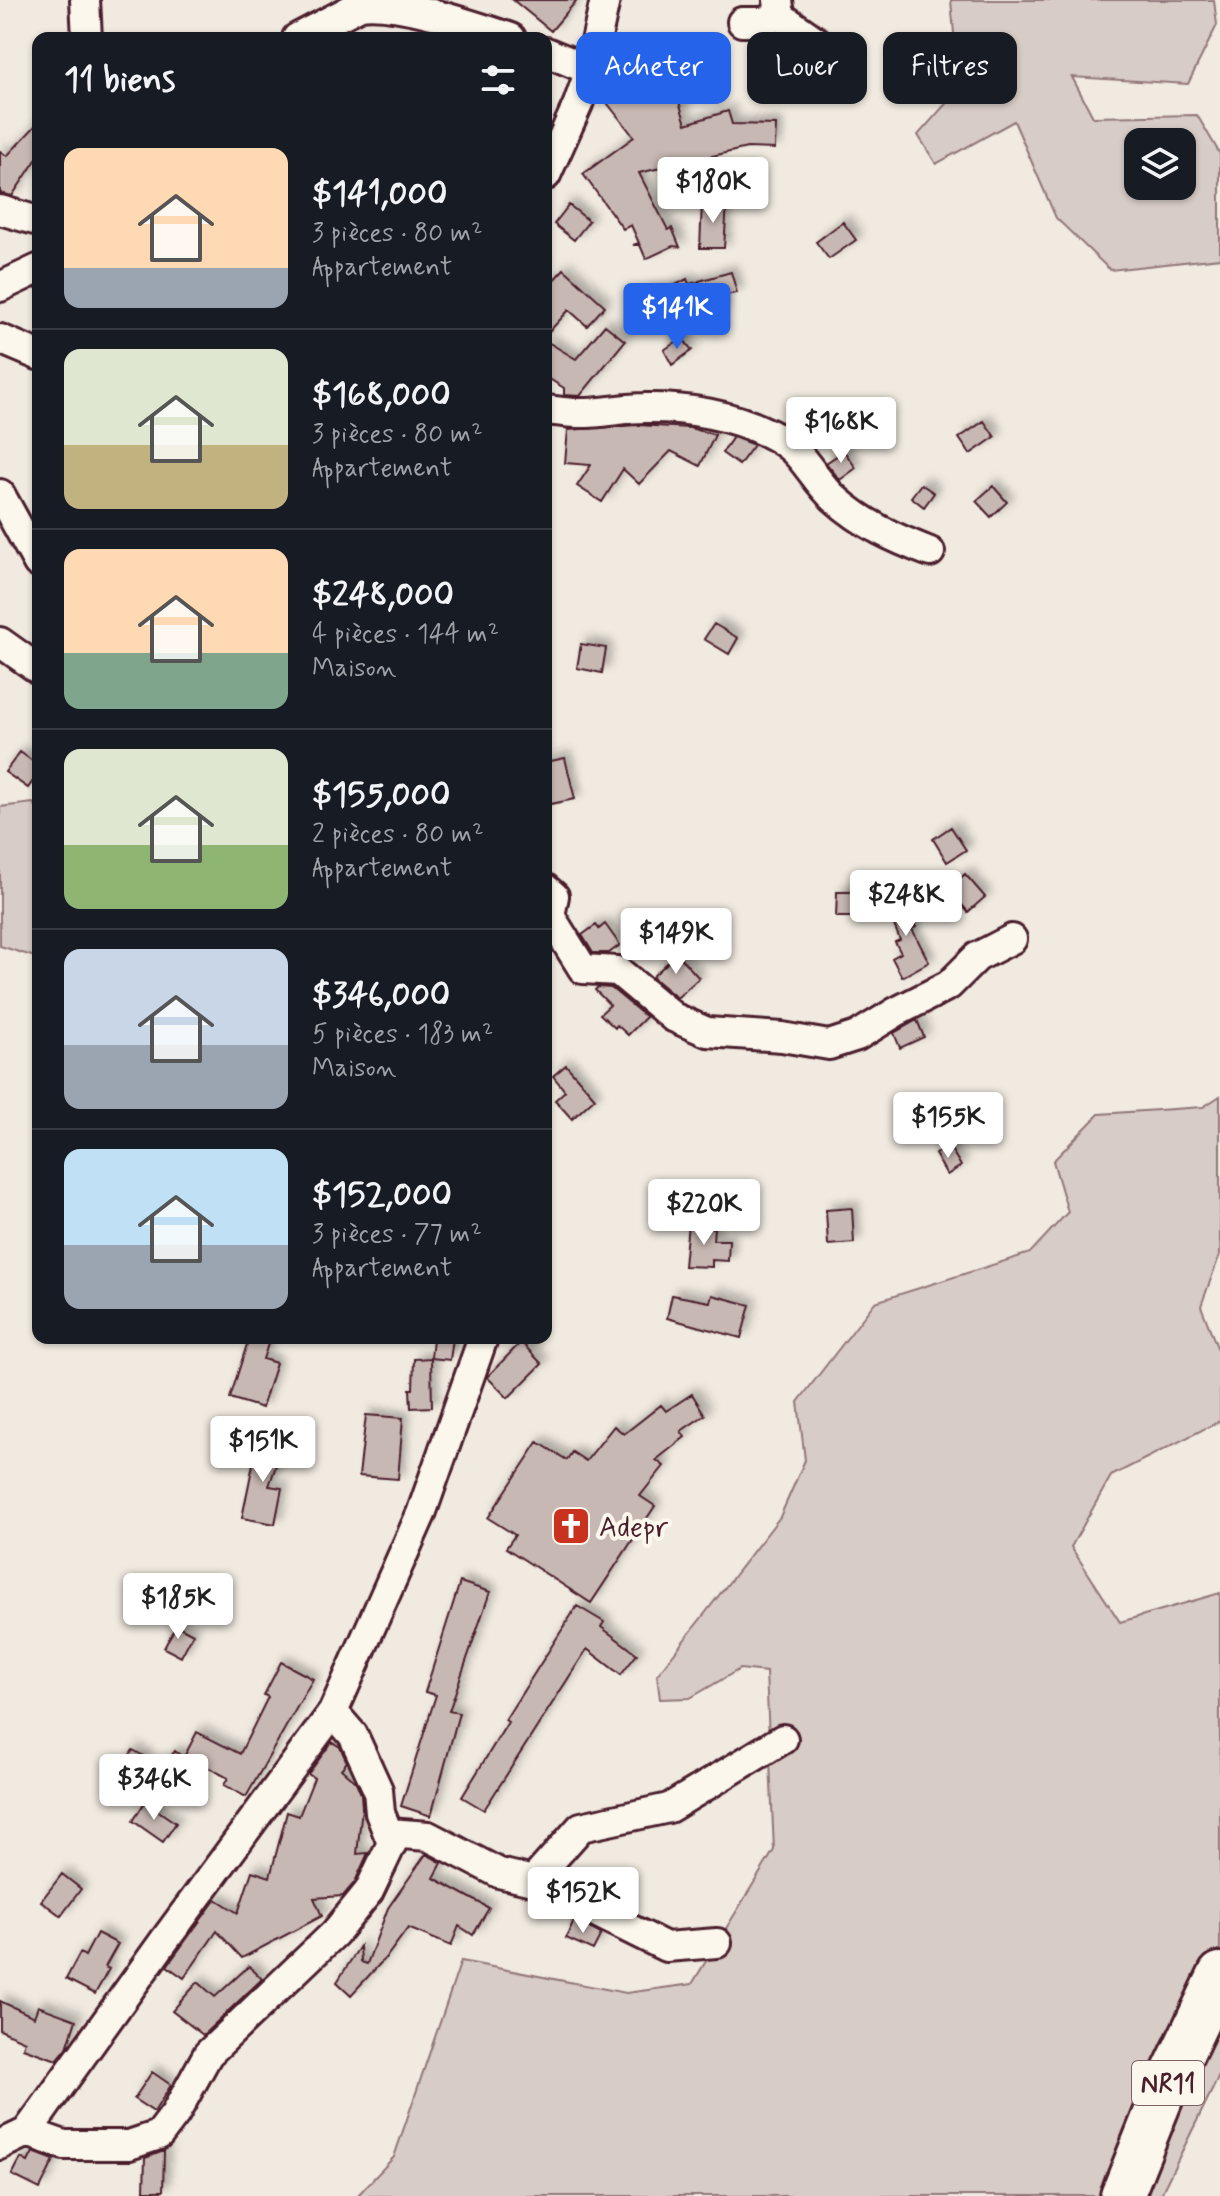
<!DOCTYPE html>
<html lang="fr">
<head>
<meta charset="utf-8">
<style>
  :root { --surface:#171b24; --page:#242831; --text:#f1f3f6; --muted:#9ea1a6; --line:#363941; --accent:#2563eb }
  body { margin:0; font-family:Mynerve,sans-serif; background:var(--page); color:var(--text); height:100vh; display:flex; flex-direction:column; font-size:30px; white-space:nowrap }
  * { box-sizing:border-box; margin:0 }
  p { font-size:26px; color:var(--muted) }
  .icon { flex:none; width:44px; height:44px; fill:none; stroke:currentColor; stroke-width:2; stroke-linecap:round; stroke-linejoin:round }
  .map { position:relative; flex:1; overflow:hidden }
  .side { position:absolute; left:32px; top:32px; width:520px; height:1312px; display:flex; flex-direction:column; background:var(--surface); border-radius:16px; box-shadow:0 2px 6px #0004 }
  .side>* { flex:none }
  .banner { position:absolute; left:576px; top:32px; width:524px; height:72px; display:flex; gap:16px }
  .controls { position:absolute; left:1124px; top:128px; display:grid; gap:16px }
  .controls a { display:grid; place-items:center; width:72px; height:72px; border-radius:16px; background:var(--surface); box-shadow:0 2px 6px #0004; font-size:40px }
  .price { position:absolute; translate:-50% -68px; padding:0 18px; border-radius:8px; background:#fff; color:#222; font-size:26px; line-height:52px; filter:drop-shadow(0 2px 4px #0008) }
  .price::after { content:''; position:absolute; left:50%; top:48px; width:24px; height:18px; margin-left:-12px; background:inherit; clip-path:polygon(0 0,100% 0,50% 100%) }
  .price.active { background:var(--accent); color:#fff }
  ul { padding:0; list-style:none }
  li { display:flex; align-items:center; gap:24px; height:200px; padding:0 32px }
  li+li { border-top:2px solid var(--line) }
  li span { display:grid; place-items:center; flex:none; width:224px; height:160px; border-radius:16px; color:#555 }
  li>.icon { margin-inline-start:auto }
  span .icon { width:96px; height:96px; fill:#fffc; stroke-width:1 }
  li b { font-size:34px }
  h2 { display:flex; justify-content:space-between; align-items:center; height:96px; padding:0 32px; font-size:34px }
  .chip { padding:0 28px; border-radius:16px; background:var(--surface); box-shadow:0 2px 6px #0004; font-size:28px; line-height:72px }
  .chip.active { background:var(--accent); color:#fff }
  .map>svg:first-child { display:block }
  .green { fill:#d8ccc6; stroke:#917678; stroke-width:2; fill-rule:evenodd }
  .building { fill:#c8b8b3; stroke:#4a1f2b; stroke-width:2; filter:url(#shadow) }
  .lines { fill:none; stroke-linecap:round; stroke-linejoin:round }
  .minor-casing { stroke:#4a1f2b; stroke-width:34 }
  .highway-casing { stroke:#4a1f2b; stroke-width:48 }
  .minor { stroke:#fbf7ec; stroke-width:28 }
  .highway { stroke:#fbf7ec; stroke-width:42 }
  .labels { text-anchor:middle; stroke-width:8; stroke-linejoin:round; paint-order:stroke }
  .shield { fill:#fbf7ec; stroke:#7f6065; stroke-width:2 }
  .shield-label { font-size:26px; font-weight:bold; fill:#4a1f2b }
  .poi-label { font-size:28px; fill:#4a1f2b; stroke:#fbf7ec; text-anchor:start }
</style>
</head>
<body>
<div class="map">
<svg width="1220" height="2196" viewBox="0 0 1220 2196">
  <defs>
    <filter id="shadow"><feDropShadow dx="6" dy="-6" stdDeviation="4" flood-color="#0004"/></filter>
  </defs>
  <rect width="100%" height="100%" fill="#f0eae0"/>
  <filter id="ink" filterUnits="userSpaceOnUse"><feTurbulence type="fractalNoise" baseFrequency=".0125" numOctaves="2"/><feDisplacementMap in="SourceGraphic" scale="16" xChannelSelector="R" yChannelSelector="G"/><feConvolveMatrix kernelMatrix="1 2 1 2 8 2 1 2 1" color-interpolation-filters="sRGB"/></filter>
  <g filter="url(#ink)">
    <!-- green -->
    <path class="green" d="M 951,0 L 1214,0 L 1217,25 L 1188,84 L 1072,77 L 1093,117 L 1197,115 L 1220,154 L 1220,258 L 1110,270 L 1056,218 L 1014,121 L 936,164 L 918,135 L 959,89 ZM 1182,142 L 1182,186 L 1138,186 L 1138,142 Z
      M 33,803 L 38,809 L 38,958 L 0,946 L 0,807 Z
      M 1220,1096 L 1220,1254 L 1201,1306 L 1220,1355 L 1220,1421 L 1111,1476 L 1071,1547 L 1120,1622 L 1220,1593 L 1220,2074 L 1160,2196 L 357,2196 L 394,2157 L 461,1961 L 626,1993 L 692,1984 L 774,1850 L 766,1672 L 740,1669 L 690,1698 L 660,1699 L 657,1675 L 780,1517 L 805,1460 L 798,1402 L 875,1302 L 1030,1253 L 1068,1212 L 1053,1161 L 1099,1114 L 1203,1107 Z"/>
    <!-- building -->
    <path class="building" d="M 513,0 L 577,0 L 551,31 Z
      M 627,71 L 645,93 L 662,88 L 663,93 L 675,89 L 686,124 L 728,111 L 732,124 L 776,125 L 775,149 L 747,148 L 639,173 L 668,230 L 672,228 L 680,247 L 673,246 L 646,259 L 640,245 L 633,245 L 639,243 L 631,225 L 623,229 L 583,174 L 634,137 L 600,94 Z
      M 38,123 L 38,157 L 12,196 L 0,193 L 0,151 L 7,156 Z
      M 702,202 L 727,203 L 724,248 L 700,248 Z
      M 569,205 L 589,221 L 574,240 L 554,224 Z
      M 843,222 L 856,240 L 829,259 L 816,242 Z
      M 564,269 L 605,306 L 587,326 L 569,310 L 546,335 L 546,288 Z
      M 731,272 L 737,293 L 720,296 L 723,313 L 681,324 L 670,309 L 648,322 L 635,299 L 653,289 L 655,292 L 667,287 L 668,289 L 687,279 L 689,284 L 697,282 L 699,286 L 699,281 Z
      M 605,325 L 625,341 L 580,396 L 564,395 L 564,388 L 546,377 L 546,341 L 576,359 Z
      M 682,338 L 692,350 L 672,365 L 664,350 Z
      M 984,421 L 995,437 L 970,454 L 959,438 Z
      M 637,425 L 690,428 L 715,435 L 700,466 L 671,451 L 639,484 L 623,469 L 602,502 L 577,486 L 591,465 L 565,463 L 568,430 Z
      M 733,437 L 754,445 L 739,465 L 722,453 Z
      M 844,451 L 856,468 L 840,480 L 826,463 Z
      M 921,484 L 934,493 L 924,507 L 911,497 Z
      M 993,486 L 1007,502 L 991,517 L 976,501 Z
      M 714,624 L 738,638 L 729,654 L 704,639 Z
      M 581,644 L 606,648 L 602,673 L 577,668 Z
      M 20,752 L 38,765 L 38,774 L 28,788 L 5,772 Z
      M 565,758 L 575,799 L 546,805 L 546,762 Z
      M 951,827 L 966,850 L 947,862 L 933,839 Z
      M 965,874 L 985,897 L 968,912 L 948,889 Z
      M 837,892 L 860,892 L 859,917 L 836,917 Z
      M 894,896 L 897,900 L 904,898 L 916,927 L 912,929 L 929,962 L 902,977 L 892,958 L 901,953 L 895,942 L 900,940 L 884,900 Z
      M 605,924 L 620,945 L 609,953 L 593,953 L 582,935 L 596,925 L 599,929 Z
      M 677,954 L 699,978 L 677,998 L 652,977 Z
      M 598,987 L 611,988 L 646,1017 L 628,1035 L 617,1025 L 615,1028 L 600,1014 L 610,1005 L 595,990 Z
      M 917,1020 L 924,1037 L 900,1048 L 894,1033 Z
      M 566,1065 L 595,1098 L 572,1119 L 555,1100 L 565,1091 L 553,1076 Z
      M 949,1146 L 961,1166 L 947,1175 L 935,1154 Z
      M 852,1208 L 854,1243 L 828,1245 L 826,1210 Z
      M 688,1223 L 714,1228 L 713,1240 L 729,1240 L 728,1261 L 712,1260 L 712,1267 L 684,1266 Z
      M 672,1295 L 710,1302 L 712,1295 L 750,1305 L 741,1338 L 667,1318 Z
      M 249,1338 L 270,1338 L 263,1359 L 276,1363 L 262,1408 L 230,1398 Z
      M 433,1338 L 453,1338 L 450,1360 L 431,1358 Z
      M 521,1342 L 542,1364 L 508,1398 L 487,1377 Z
      M 431,1358 L 432,1407 L 411,1408 L 410,1389 L 413,1389 L 414,1359 Z
      M 692,1394 L 705,1415 L 681,1431 L 685,1437 L 656,1460 L 664,1466 L 640,1496 L 655,1506 L 591,1603 L 506,1548 L 515,1535 L 488,1518 L 538,1442 L 567,1460 L 572,1452 L 586,1461 L 614,1426 L 624,1434 L 661,1405 L 666,1411 Z
      M 366,1415 L 403,1418 L 398,1479 L 359,1476 Z
      M 254,1439 L 282,1448 L 269,1486 L 282,1488 L 275,1524 L 242,1518 L 254,1459 L 248,1457 Z
      M 460,1582 L 490,1592 L 449,1711 L 459,1713 L 431,1816 L 401,1806 L 436,1695 L 425,1692 Z
      M 577,1606 L 604,1622 L 601,1627 L 637,1654 L 621,1675 L 587,1649 L 484,1810 L 462,1797 L 508,1722 L 505,1720 Z
      M 176,1625 L 193,1634 L 181,1657 L 164,1648 Z
      M 281,1662 L 313,1679 L 246,1797 L 224,1785 L 228,1778 L 185,1755 L 197,1732 L 240,1754 L 268,1697 L 264,1695 Z
      M 332,1742 L 340,1747 L 347,1762 L 341,1769 L 356,1782 L 361,1794 L 362,1808 L 357,1854 L 368,1853 L 355,1882 L 343,1896 L 314,1898 L 322,1916 L 242,1958 L 217,1931 L 184,1978 L 167,1966 L 216,1899 L 238,1913 L 252,1871 L 270,1877 L 287,1812 L 299,1816 L 314,1778 L 308,1774 Z
      M 133,1750 L 147,1758 L 132,1782 L 118,1774 Z
      M 175,1751 L 191,1764 L 181,1777 L 165,1764 Z
      M 145,1802 L 176,1823 L 163,1842 L 133,1821 Z
      M 426,1854 L 442,1863 L 434,1878 L 489,1908 L 473,1935 L 459,1926 L 451,1946 L 408,1928 L 388,1955 L 351,1995 L 337,1982 L 360,1946 L 361,1962 L 367,1964 L 388,1908 Z
      M 62,1874 L 81,1889 L 61,1916 L 41,1901 Z
      M 574,1920 L 601,1934 L 593,1950 L 566,1938 Z
      M 97,1933 L 118,1944 L 105,1967 L 109,1969 L 95,1994 L 66,1979 L 80,1953 L 85,1956 Z
      M 249,1966 L 262,1979 L 203,2035 L 172,2011 L 198,1982 L 215,1997 Z
      M 0,2001 L 34,2017 L 38,2006 L 76,2020 L 67,2048 L 57,2060 L 23,2048 L 25,2041 L 0,2030 Z
      M 152,2072 L 171,2085 L 154,2112 L 134,2099 Z
      M 164,2151 L 163,2191 L 144,2191 L 145,2158 Z
      M 33,2152 L 54,2160 L 40,2189 L 12,2175 L 21,2158 L 28,2162 Z"/>
    <g class="lines">
      <!-- minor casing -->
      <g class="minor-casing">
        <path id="minor" d="M 85,0 L 87,38
          M 780,16 L 823,46
          M 742,22 L 762,22 L 780,16 L 778,0
          M 297,38 L 360,5 C 398,0 473,25 511,38
          M 546,52 L 590,70
          M 546,175 L 578,104 L 590,70 L 605,0
          M 0,210 L 38,221
          M 0,287 L 38,269
          M 0,339 L 38,355
          M 546,410 C 556,411 567,413 577,413 C 599,414 622,408 644,408 C 686,407 732,415 770,434 C 805,451 809,475 834,498 C 864,525 894,538 930,552
          M 0,494 L 38,563
          M 0,642 L 38,669
          M 546,889 L 554,896 L 550,916 L 583,969 L 618,971 L 673,1017 L 707,1032 L 782,1037 L 829,1045 L 857,1036 L 896,1012 L 949,985 L 977,957 L 1012,939
          M 389,1833 L 428,1836 L 499,1873 L 533,1881 L 666,1947 L 717,1943
          M 533,1881 L 581,1827 L 669,1808 L 783,1739
          M 27,2132 L 64,2145 L 129,2145 L 159,2135 L 175,2114 L 208,2054 L 335,1933 L 369,1891 L 392,1843 L 380,1813 L 378,1790 L 353,1735 L 333,1712
          M 0,2145 L 27,2132 L 164,1941 L 333,1712 L 421,1514 L 483,1338"/>
      </g>
      <!-- highway casing -->
      <g class="highway-casing">
        <path id="highway" d="M 1122,2196 L 1163,2094 L 1220,1974"/>
      </g>
      <!-- minor -->
      <use href="#minor" class="minor"/>
      <!-- highway -->
      <use href="#highway" class="highway"/>
    </g>
  </g>
  <!-- icons -->
  <defs>
    <g id="church-square" transform="scale(2)"><rect x="-9" y="-9" width="18" height="18" rx="4" fill="#c8321e" stroke="#fbf7ec"/><path d="M-1.2-6h2.4v3.5h3.3v2.4h-3.3V6h-2.4V-.1h-3.3v-2.4h3.3Z" fill="#fff"/></g>
  </defs>
  <g fill-rule="evenodd">
    <use href="#church-square" x="571" y="1526"/>
  </g>
  <g class="labels">
    <!-- shield labels -->
    <rect class="shield" x="1132" y="2061" width="72" height="44" rx="6"/>
    <g class="shield-label">
      <text x="1168" y="2092">NR11</text>
    </g>
    <!-- poi labels -->
    <g class="poi-label">
      <text x="599" y="1536">Adepr</text>
    </g>
  </g>
</svg>
<div class="controls">
<a><svg class="icon" aria-label="layers" viewBox="0 0 24 24"><path d="M12 4l9 5-9 5-9-5zM3 14l9 5 9-5"/></svg></a>
</div>
<b class="price" style="left:713px;top:225px">$180K</b>
<b class="price active" style="left:677px;top:351px">$141K</b>
<b class="price" style="left:841px;top:465px">$168K</b>
<b class="price" style="left:906px;top:938px">$248K</b>
<b class="price" style="left:676px;top:976px">$149K</b>
<b class="price" style="left:948px;top:1160px">$155K</b>
<b class="price" style="left:704px;top:1247px">$220K</b>
<b class="price" style="left:263px;top:1484px">$151K</b>
<b class="price" style="left:178px;top:1641px">$185K</b>
<b class="price" style="left:154px;top:1822px">$346K</b>
<b class="price" style="left:583px;top:1935px">$152K</b>
<div class="banner">
<a class="chip active">Acheter</a>
<a class="chip">Louer</a>
<a class="chip">Filtres</a>
</div>
<section class="side">
<h2>11 biens<svg class="icon" aria-label="filters" viewBox="0 0 24 24"><path d="M4 7h16M4 17h16"/><circle cx="9" cy="7" r="2"/><circle cx="15" cy="17" r="2"/></svg></h2>
<ul>
<li><span style="background:linear-gradient(#ffd9b3 75%,#9aa5b1 0)"><svg class="icon" aria-label="home" viewBox="0 0 24 24"><path d="M3 11l9-7 9 7M6 9v11h12V9"/></svg></span><div><b>$141,000</b><p>3 pièces · 80 m²</p><p>Appartement</p></div></li>
<li><span style="background:linear-gradient(#dfe7d0 60%,#c2b280 0)"><svg class="icon" aria-label="home" viewBox="0 0 24 24"><path d="M3 11l9-7 9 7M6 9v11h12V9"/></svg></span><div><b>$168,000</b><p>3 pièces · 80 m²</p><p>Appartement</p></div></li>
<li><span style="background:linear-gradient(#ffd9b3 65%,#7fa58c 0)"><svg class="icon" aria-label="home" viewBox="0 0 24 24"><path d="M3 11l9-7 9 7M6 9v11h12V9"/></svg></span><div><b>$248,000</b><p>4 pièces · 144 m²</p><p>Maison</p></div></li>
<li><span style="background:linear-gradient(#dfe7d0 60%,#8fb573 0)"><svg class="icon" aria-label="home" viewBox="0 0 24 24"><path d="M3 11l9-7 9 7M6 9v11h12V9"/></svg></span><div><b>$155,000</b><p>2 pièces · 80 m²</p><p>Appartement</p></div></li>
<li><span style="background:linear-gradient(#c9d6e8 60%,#9aa5b1 0)"><svg class="icon" aria-label="home" viewBox="0 0 24 24"><path d="M3 11l9-7 9 7M6 9v11h12V9"/></svg></span><div><b>$346,000</b><p>5 pièces · 183 m²</p><p>Maison</p></div></li>
<li><span style="background:linear-gradient(#bfe0f5 60%,#9aa5b1 0)"><svg class="icon" aria-label="home" viewBox="0 0 24 24"><path d="M3 11l9-7 9 7M6 9v11h12V9"/></svg></span><div><b>$152,000</b><p>3 pièces · 77 m²</p><p>Appartement</p></div></li>
</ul>
</section>
</div>
</body>
</html>
